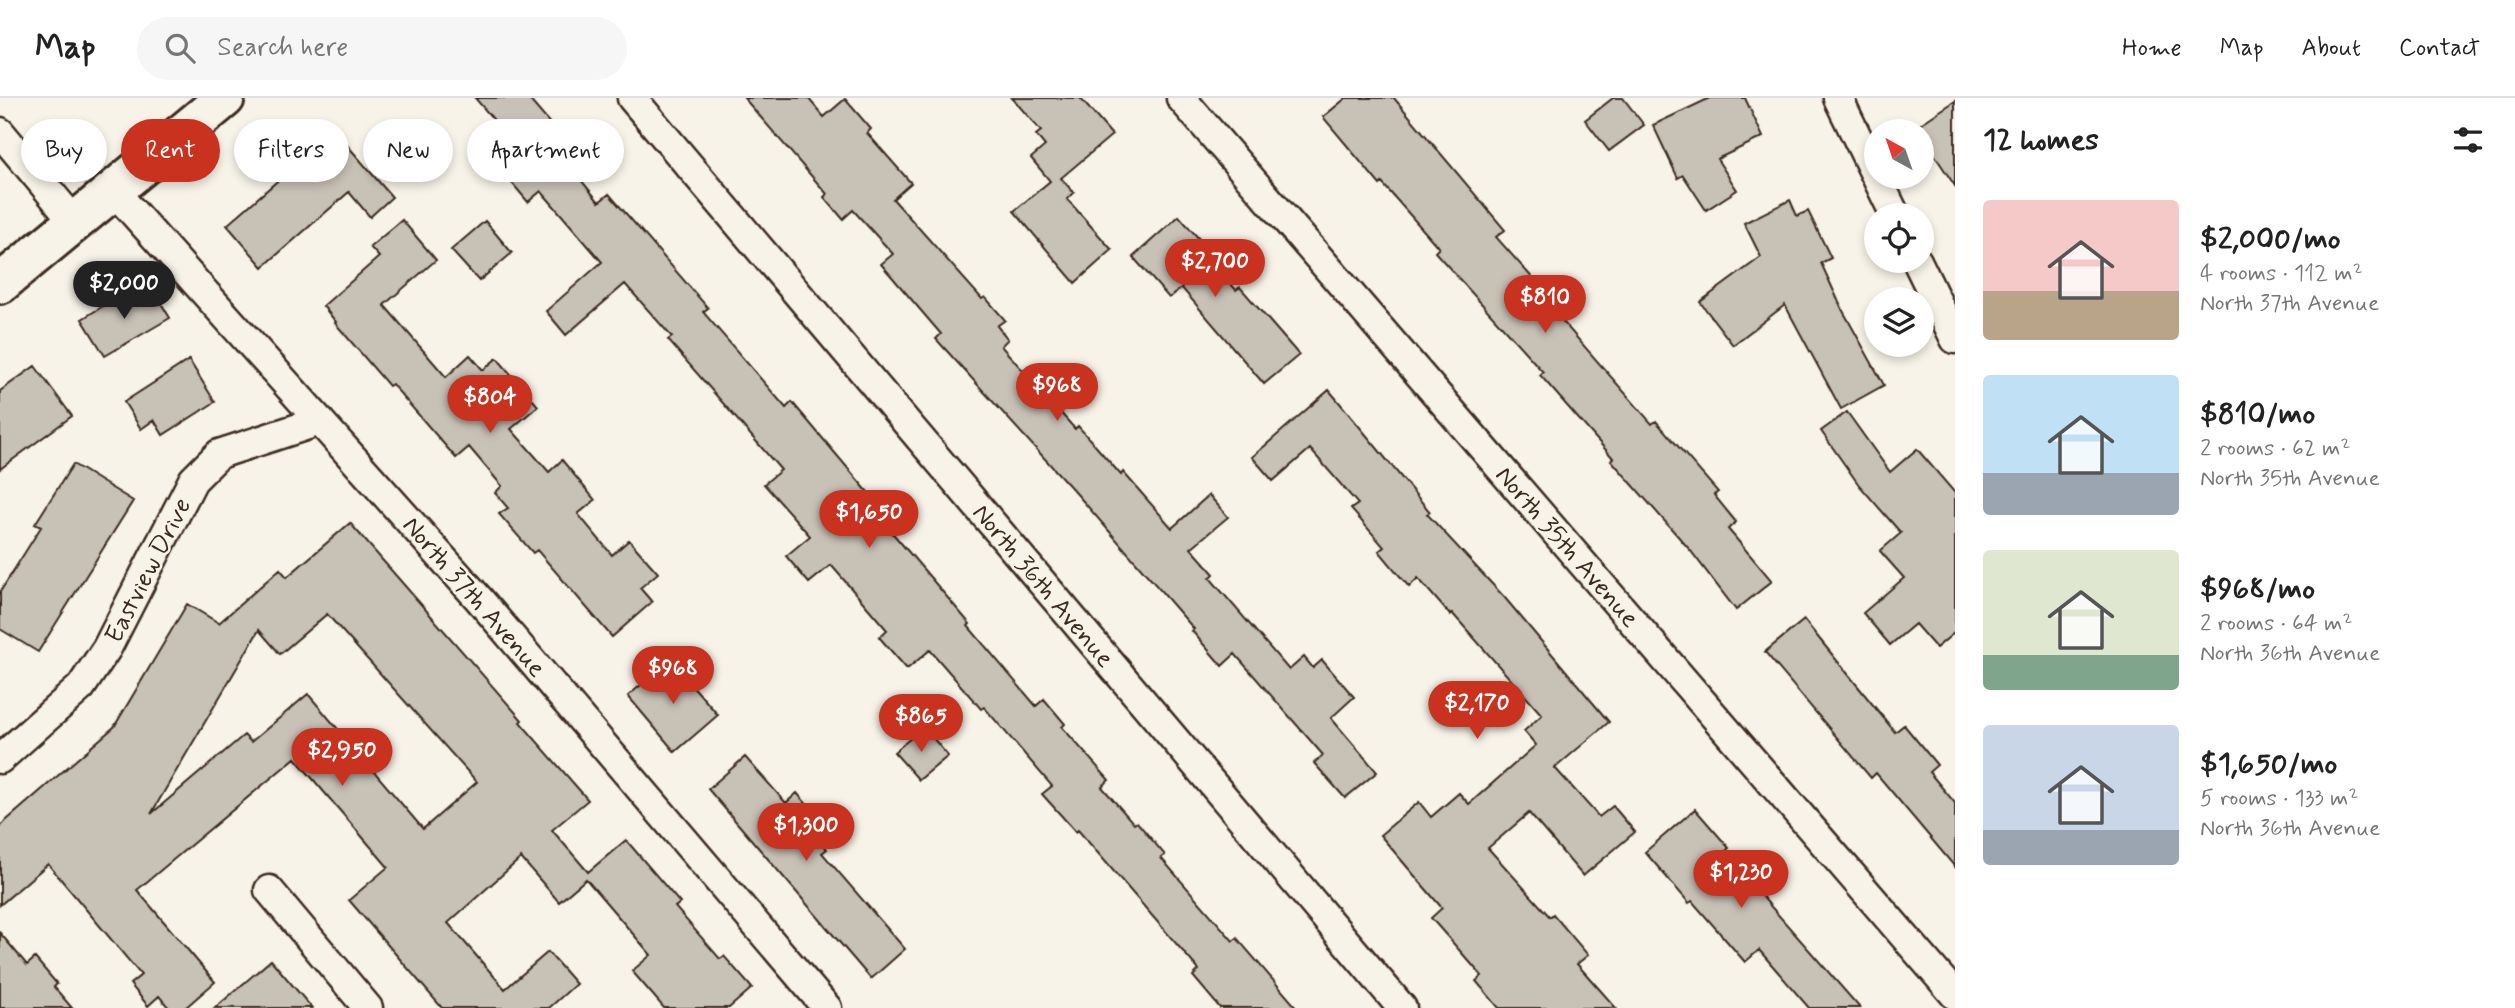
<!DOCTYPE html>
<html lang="en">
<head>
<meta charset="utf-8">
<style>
  :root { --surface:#fff; --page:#f6f6f6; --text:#222; --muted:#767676; --line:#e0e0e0; --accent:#c8321e }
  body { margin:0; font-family:Mynerve,sans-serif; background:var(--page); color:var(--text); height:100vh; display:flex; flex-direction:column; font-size:26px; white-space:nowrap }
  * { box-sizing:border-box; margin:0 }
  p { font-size:23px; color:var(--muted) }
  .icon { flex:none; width:38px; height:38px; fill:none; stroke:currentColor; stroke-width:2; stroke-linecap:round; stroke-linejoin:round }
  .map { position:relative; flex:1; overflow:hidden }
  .side { display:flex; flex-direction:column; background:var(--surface); width:560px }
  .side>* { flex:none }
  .hud { position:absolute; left:21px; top:21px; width:665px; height:63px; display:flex; gap:14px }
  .needle { width:46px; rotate:320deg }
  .fabs { position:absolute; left:1864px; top:21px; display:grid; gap:14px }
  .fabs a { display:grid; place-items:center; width:70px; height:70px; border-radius:50%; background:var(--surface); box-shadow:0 4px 10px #0003; font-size:35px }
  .price { position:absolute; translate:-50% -60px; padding:0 16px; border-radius:24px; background:var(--accent); color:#fff; font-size:23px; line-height:46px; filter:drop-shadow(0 2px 4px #0008) }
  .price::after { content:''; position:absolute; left:50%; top:42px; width:21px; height:16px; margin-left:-10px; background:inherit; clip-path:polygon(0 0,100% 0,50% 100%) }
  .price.active { background:#222; color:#fff }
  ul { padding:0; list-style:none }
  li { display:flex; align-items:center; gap:21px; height:175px; padding:0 28px }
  li span { display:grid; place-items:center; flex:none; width:196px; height:140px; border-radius:7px; color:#555 }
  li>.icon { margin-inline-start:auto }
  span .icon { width:84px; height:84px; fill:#fffc; stroke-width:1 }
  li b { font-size:30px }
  h2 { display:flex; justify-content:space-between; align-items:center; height:84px; padding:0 28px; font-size:30px }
  .pill { padding:0 24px; border-radius:32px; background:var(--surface); box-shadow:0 4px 10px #0003; font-size:24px; line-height:63px }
  .pill.active { background:var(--accent); color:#fff }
  header { display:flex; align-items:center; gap:42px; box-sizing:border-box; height:98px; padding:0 35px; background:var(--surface); border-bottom:2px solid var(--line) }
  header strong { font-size:33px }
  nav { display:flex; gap:38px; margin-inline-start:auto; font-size:24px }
  .search { width:490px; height:63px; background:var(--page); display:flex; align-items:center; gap:18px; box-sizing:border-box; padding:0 24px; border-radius:38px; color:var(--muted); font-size:26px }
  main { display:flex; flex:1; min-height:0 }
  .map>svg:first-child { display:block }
  .building { fill:#c8c1b6; stroke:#3b2a1e; stroke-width:2; fill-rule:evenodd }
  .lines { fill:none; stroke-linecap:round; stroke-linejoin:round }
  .street-casing { stroke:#3b2a1e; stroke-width:33 }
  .secondary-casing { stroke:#3b2a1e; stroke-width:44 }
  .street { stroke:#f7f3e8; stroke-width:28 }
  .secondary { stroke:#f7f3e8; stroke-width:38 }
  .labels { text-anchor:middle; stroke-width:5; stroke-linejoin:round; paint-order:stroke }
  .street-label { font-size:26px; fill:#3b2a1e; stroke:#f7f3e8 }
</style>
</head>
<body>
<header>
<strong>Map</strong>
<div class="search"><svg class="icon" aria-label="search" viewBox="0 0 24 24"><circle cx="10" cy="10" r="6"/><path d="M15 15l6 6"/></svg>Search here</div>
<nav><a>Home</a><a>Map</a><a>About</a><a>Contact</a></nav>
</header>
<main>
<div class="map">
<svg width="1955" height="910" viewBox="0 0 1955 910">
  <rect width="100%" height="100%" fill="#f7f3e8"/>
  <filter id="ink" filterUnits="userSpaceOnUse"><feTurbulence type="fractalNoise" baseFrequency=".0143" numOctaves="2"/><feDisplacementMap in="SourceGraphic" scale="14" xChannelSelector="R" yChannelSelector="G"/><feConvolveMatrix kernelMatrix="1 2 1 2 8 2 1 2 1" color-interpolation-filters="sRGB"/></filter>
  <g filter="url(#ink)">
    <!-- building -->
    <path class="building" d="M 475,0 L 528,0 L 558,35 L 560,33 L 579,55 L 567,65 L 599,104 L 609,96 L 708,210 L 703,214 L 786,310 L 792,304 L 878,406 L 872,411 L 970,526 L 968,528 L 1036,608 L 1044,601 L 1065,626 L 1062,629 L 1109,682 L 1102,689 L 1134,726 L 1137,724 L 1165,757 L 1161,760 L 1233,843 L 1237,840 L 1297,910 L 1220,910 L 1193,878 L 1199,872 L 1078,732 L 1076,734 L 1042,696 L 1052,688 L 984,609 L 981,611 L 930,552 L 907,571 L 879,539 L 887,532 L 831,467 L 809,485 L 786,458 L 810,438 L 764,386 L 781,372 L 668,242 L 672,239 L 625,186 L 566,237 L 546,213 L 602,164 L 541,93 L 528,104 L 502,73 L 522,55 Z
      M 744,0 L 808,0 L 824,19 L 845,1 L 871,31 L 867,35 L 911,85 L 893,101 L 982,201 L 985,199 L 1005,222 L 997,228 L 1008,241 L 1001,248 L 1075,331 L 1078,328 L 1121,377 L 1123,374 L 1172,430 L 1209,397 L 1228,419 L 1191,450 L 1214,476 L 1210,480 L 1289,572 L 1304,559 L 1313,570 L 1322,562 L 1354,599 L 1331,620 L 1377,674 L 1345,700 L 1314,665 L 1323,657 L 1235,556 L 1222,568 L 1192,533 L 1194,531 L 1076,395 L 936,241 L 941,236 L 881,166 L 893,156 L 853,112 L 843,121 L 824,99 L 827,96 Z
      M 1012,0 L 1080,0 L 1112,37 L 1061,80 L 1074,95 L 1067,101 L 1112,152 L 1075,185 L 1014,113 L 1050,83 L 1031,60 L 1045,48 L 1036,37 L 1041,33 Z
      M 1346,0 L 1394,0 L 1505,132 L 1496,139 L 1568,220 L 1563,224 L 1652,326 L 1656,323 L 1718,394 L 1714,397 L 1736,424 L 1728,431 L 1772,483 L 1736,512 L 1690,452 L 1611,362 L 1613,360 L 1540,277 L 1543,274 L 1435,154 L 1439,150 L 1382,85 L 1380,87 L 1323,19 Z
      M 1613,0 L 1623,0 L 1644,27 L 1609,53 L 1585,22 Z
      M 1710,0 L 1745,0 L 1763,39 L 1717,61 L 1737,92 L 1706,112 L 1683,77 L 1678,80 L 1653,27 Z
      M 1955,3 L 1955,88 L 1916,29 Z
      M 347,47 L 392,99 L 370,119 L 349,94 L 263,169 L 227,127 L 299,64 L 310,77 Z
      M 1790,102 L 1797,118 L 1808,113 L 1831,160 L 1821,165 L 1842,211 L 1884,287 L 1841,311 L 1785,207 L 1733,247 L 1700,204 L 1761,159 L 1744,125 Z
      M 1179,118 L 1200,142 L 1196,146 L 1236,192 L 1240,189 L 1299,257 L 1264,286 L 1182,190 L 1169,200 L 1133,159 Z
      M 402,122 L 436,162 L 384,207 L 446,279 L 470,257 L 483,272 L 497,260 L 538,308 L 511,331 L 549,374 L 562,362 L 595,402 L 578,416 L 612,457 L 629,442 L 658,475 L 640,490 L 652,504 L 612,539 L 537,452 L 533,455 L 499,416 L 508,410 L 495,395 L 502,388 L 469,349 L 456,360 L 392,286 L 389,288 L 335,225 L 336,224 L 323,208 L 379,159 L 370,149 Z
      M 485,123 L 512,155 L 479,183 L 451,152 Z
      M 133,190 L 142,206 L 156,197 L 170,220 L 105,258 L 82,221 Z
      M 189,262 L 215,304 L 163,337 L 154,322 L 141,331 L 124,304 Z
      M 35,268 L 72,318 L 0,371 L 0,293 Z
      M 1329,292 L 1430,414 L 1427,416 L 1505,500 L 1609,624 L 1555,670 L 1599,719 L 1613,708 L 1635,734 L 1583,778 L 1529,715 L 1488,750 L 1550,819 L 1553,816 L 1588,857 L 1577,866 L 1616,910 L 1499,910 L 1476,883 L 1482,878 L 1431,820 L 1442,810 L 1380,737 L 1419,704 L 1431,719 L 1459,695 L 1469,706 L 1536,647 L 1524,633 L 1542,617 L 1452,515 L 1450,517 L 1418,480 L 1409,489 L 1379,453 L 1384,449 L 1351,411 L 1358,406 L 1310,351 L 1273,383 L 1252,359 Z
      M 1847,314 L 1890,374 L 1917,351 L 1955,395 L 1955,534 L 1936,550 L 1915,526 L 1890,547 L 1863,515 L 1904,480 L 1880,453 L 1901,435 L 1859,387 L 1821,333 Z
      M 73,366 L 133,403 L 38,554 L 0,531 L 0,494 L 41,429 L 35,426 Z
      M 350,425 L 522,622 L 520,624 L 588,702 L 552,732 L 588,774 L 626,742 L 680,805 L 675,809 L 720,861 L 724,858 L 752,890 L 729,910 L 664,910 L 632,873 L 651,857 L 586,781 L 559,804 L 521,760 L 448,825 L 505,891 L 548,854 L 576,886 L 549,910 L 442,910 L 349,802 L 388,769 L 295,660 L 137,792 L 215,884 L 185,910 L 169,910 L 159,898 L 148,908 L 130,886 L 141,877 L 48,766 L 0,807 L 0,728 L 114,629 L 187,506 L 219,525 L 280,471 L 287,479 ZM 327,516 L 477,684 L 423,731 L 308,596 L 251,644 L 244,637 L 151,716 L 259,532 L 280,556 Z
      M 1804,522 L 1895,634 L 1904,627 L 1937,667 L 1929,674 L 1955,705 L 1955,769 L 1876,675 L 1871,680 L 1765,554 Z
      M 670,562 L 718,617 L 675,654 L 628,598 Z
      M 924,629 L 948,658 L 919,682 L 894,654 Z
      M 745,659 L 786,705 L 797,695 L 828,731 L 818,740 L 827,751 L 822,755 L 905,851 L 871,881 L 708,691 Z
      M 1695,711 L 1729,750 L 1724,755 L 1860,910 L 1809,910 L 1759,852 L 1745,864 L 1692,803 L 1689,805 L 1645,754 Z
      M 0,835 L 27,867 L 35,860 L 57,886 L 54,889 L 72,910 L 0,910 Z
      M 271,862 L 312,910 L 215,910 Z"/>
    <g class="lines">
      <!-- street casing -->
      <g class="street-casing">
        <path id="street" d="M 632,0 L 1402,910
          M 1181,0 L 1955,897
          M 1838,0 L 1895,117
          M 0,34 L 74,123
          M 114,93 L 479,501 L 827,910
          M 1917,163 L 1955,241
          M 0,661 L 81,589 L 107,550 L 193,382 L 219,356 L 320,323
          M 269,792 L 368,910"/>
      </g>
      <!-- secondary casing -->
      <g class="secondary-casing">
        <path id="secondary" d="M 0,186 L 225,0"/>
      </g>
      <!-- street -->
      <use href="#street" class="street"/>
      <!-- secondary -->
      <use href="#secondary" class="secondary"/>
    </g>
  </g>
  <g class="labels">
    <!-- street labels -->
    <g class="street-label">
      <text transform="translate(1568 448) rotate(49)" y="9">North 35th Avenue</text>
      <text transform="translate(147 472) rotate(-63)" y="9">Eastview Drive</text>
      <text transform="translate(1044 487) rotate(50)" y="9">North 36th Avenue</text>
      <text transform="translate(475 498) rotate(49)" y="9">North 37th Avenue</text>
    </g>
  </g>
</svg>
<div class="fabs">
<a><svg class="needle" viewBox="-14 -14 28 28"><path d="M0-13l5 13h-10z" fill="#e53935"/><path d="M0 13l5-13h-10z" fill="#767676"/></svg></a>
<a><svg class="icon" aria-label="locate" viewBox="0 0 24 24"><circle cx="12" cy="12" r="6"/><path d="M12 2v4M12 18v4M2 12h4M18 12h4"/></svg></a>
<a><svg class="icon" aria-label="layers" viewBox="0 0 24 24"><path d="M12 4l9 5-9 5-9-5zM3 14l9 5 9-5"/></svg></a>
</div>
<b class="price" style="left:1215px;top:201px">$2,700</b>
<b class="price active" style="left:124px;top:223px">$2,000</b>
<b class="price" style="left:1545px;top:237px">$810</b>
<b class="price" style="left:1057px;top:325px">$968</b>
<b class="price" style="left:490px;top:337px">$804</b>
<b class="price" style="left:869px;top:452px">$1,650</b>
<b class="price" style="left:673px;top:608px">$968</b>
<b class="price" style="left:1477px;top:643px">$2,170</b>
<b class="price" style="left:921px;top:656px">$865</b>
<b class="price" style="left:342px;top:690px">$2,950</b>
<b class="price" style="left:806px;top:765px">$1,300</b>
<b class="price" style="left:1741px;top:812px">$1,230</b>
<div class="hud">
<a class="pill">Buy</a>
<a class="pill active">Rent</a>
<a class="pill">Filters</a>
<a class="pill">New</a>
<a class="pill">Apartment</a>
</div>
</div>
<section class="side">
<h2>12 homes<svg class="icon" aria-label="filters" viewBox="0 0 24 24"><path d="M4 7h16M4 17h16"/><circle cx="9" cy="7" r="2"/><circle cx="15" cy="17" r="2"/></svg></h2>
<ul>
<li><span style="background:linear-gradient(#f6c9c9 65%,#b9a48a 0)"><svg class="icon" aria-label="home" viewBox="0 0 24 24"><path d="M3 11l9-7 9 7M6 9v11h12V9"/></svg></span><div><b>$2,000/mo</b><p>4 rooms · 112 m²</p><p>North 37th Avenue</p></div></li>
<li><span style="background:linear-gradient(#bfe0f5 70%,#9aa5b1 0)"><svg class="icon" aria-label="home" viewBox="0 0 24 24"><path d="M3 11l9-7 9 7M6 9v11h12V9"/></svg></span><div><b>$810/mo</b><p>2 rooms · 62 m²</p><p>North 35th Avenue</p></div></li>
<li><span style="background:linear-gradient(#dfe7d0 75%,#7fa58c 0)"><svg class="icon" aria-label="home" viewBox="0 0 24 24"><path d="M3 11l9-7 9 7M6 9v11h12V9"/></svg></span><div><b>$968/mo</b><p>2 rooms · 64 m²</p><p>North 36th Avenue</p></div></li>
<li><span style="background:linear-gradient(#c9d6e8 75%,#9aa5b1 0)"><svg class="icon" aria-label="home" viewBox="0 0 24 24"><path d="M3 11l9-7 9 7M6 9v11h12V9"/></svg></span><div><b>$1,650/mo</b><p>5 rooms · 133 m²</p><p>North 36th Avenue</p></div></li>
</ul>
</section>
</main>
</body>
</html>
